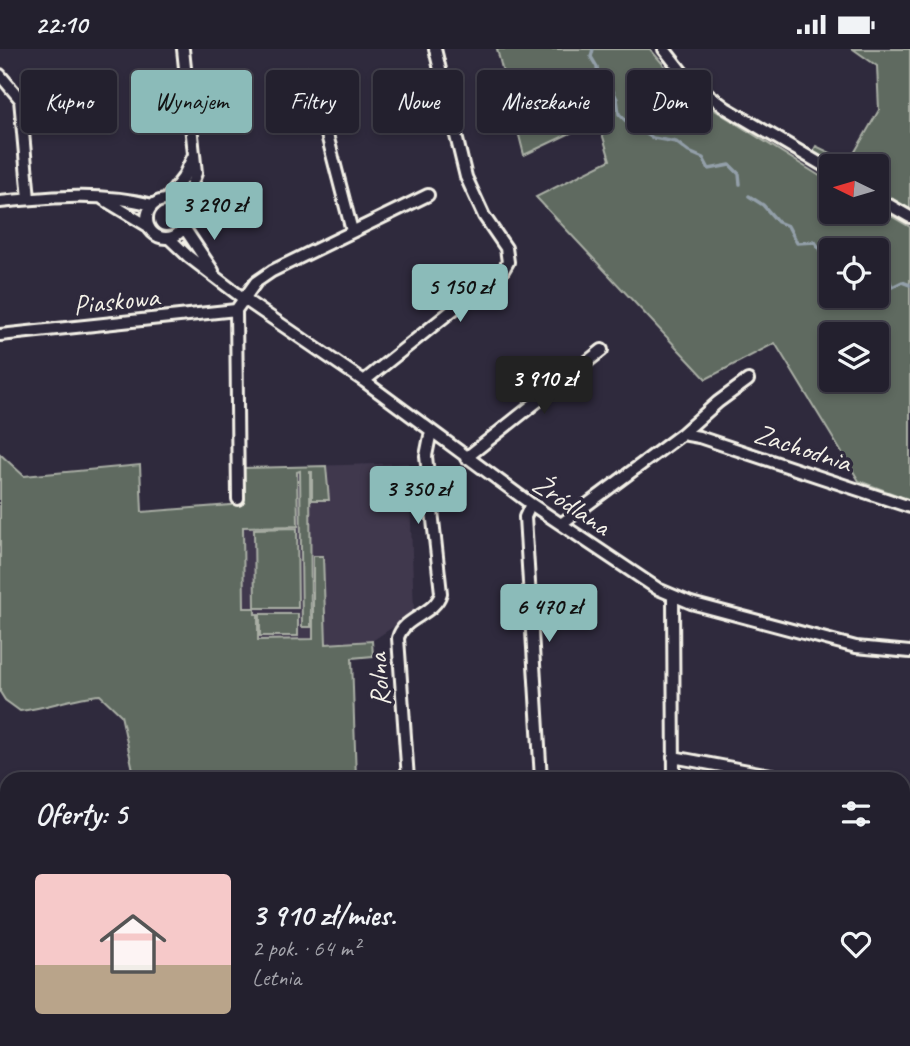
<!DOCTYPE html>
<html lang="pl">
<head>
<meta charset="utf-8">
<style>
  :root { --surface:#23202e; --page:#2f2d3a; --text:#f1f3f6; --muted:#a3a3aa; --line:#403e4a; --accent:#8bbbb9 }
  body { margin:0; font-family:Caveat,sans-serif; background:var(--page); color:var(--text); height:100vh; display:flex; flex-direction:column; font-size:26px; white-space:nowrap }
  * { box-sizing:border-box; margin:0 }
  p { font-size:23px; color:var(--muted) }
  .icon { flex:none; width:38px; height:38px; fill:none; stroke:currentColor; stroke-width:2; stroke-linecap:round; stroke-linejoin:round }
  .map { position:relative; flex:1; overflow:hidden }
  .side { position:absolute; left:0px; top:723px; width:910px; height:275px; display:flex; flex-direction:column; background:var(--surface); border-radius:21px 21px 0 0; box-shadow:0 4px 10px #0003,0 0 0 2px var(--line) }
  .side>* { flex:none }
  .guide { position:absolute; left:21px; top:21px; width:868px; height:63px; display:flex; gap:14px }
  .needle { width:46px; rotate:275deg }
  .controls { position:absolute; left:819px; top:105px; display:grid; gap:14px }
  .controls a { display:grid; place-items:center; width:70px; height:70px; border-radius:7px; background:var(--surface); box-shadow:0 4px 10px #0003,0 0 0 2px var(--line); font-size:35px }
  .price { position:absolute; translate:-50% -60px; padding:0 16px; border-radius:7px; background:var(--accent); color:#111; font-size:23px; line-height:46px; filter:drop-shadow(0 2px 4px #0008) }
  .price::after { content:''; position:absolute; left:50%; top:42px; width:21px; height:16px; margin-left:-10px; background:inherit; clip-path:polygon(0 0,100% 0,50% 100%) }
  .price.on { background:#222; color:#fff }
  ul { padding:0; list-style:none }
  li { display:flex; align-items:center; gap:21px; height:175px; padding:0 35px }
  li span { display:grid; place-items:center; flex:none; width:196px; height:140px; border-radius:7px; color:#555 }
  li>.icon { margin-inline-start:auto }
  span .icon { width:84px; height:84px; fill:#fffc; stroke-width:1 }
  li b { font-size:30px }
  h2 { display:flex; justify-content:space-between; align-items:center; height:84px; padding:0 35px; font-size:30px }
  .chip { padding:0 24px; border-radius:7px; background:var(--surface); box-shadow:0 4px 10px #0003,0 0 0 2px var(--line); font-size:24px; line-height:63px }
  .chip.on { background:var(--accent); color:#111 }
  .status { display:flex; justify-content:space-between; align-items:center; height:49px; padding:0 35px; background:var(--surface); direction:ltr }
  .status svg { height:19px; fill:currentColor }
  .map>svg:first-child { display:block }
  .built { fill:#40384e }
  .green { fill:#5e6b61; stroke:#a9aea4; stroke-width:2; fill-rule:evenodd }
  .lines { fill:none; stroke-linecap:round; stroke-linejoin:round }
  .stream { stroke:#939fa9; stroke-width:3.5 }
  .minor-casing { stroke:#f4f1e8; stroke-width:16 }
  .minor { stroke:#2f2a3d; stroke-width:10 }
  .labels { text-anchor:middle; stroke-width:7; stroke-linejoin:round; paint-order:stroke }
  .street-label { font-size:28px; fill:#f4f1e8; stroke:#2f2a3d }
</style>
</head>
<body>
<div class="status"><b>22:10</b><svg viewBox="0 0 49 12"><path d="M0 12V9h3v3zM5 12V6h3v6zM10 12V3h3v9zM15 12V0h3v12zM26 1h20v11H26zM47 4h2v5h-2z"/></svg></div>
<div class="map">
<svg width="910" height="997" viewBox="0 0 910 997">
  <rect width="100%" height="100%" fill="#2f2a3d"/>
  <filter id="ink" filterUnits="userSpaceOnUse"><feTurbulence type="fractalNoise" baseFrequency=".0143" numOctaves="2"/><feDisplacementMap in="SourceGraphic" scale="14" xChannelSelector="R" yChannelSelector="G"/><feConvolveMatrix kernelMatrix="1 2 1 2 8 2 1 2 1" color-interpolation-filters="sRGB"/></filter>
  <g filter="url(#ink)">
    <!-- built -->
    <path class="built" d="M 409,414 L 414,564 L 372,592 L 244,599 L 243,419 Z"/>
    <!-- green -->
    <path class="green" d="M 497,0 L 650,0 L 675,29 L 705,55 L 831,134 L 831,163 L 877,163 L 877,159 L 910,178 L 910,451 L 859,432 L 775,294 L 706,330 L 536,148 L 610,111 L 598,71 L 524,106 ZM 831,201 L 877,201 L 877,247 L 831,247 ZM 831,285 L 877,285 L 877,331 L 831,331 Z
      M 853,0 L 910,0 L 910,161 L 877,141 L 877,117 L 835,117 L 812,104 L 816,97 L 849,113 L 879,61 L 877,17 Z
      M 0,405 L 24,427 L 140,416 L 142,463 L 243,455 L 243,419 L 326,417 L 329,451 L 312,451 L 312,423 L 310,423 L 311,578 L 302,578 L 300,422 L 297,423 L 298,477 L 243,478 L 244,559 L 255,559 L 254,480 L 297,479 L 298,559 L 255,559 L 255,565 L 258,565 L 258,591 L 313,590 L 313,507 L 323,507 L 326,595 L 372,592 L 373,607 L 352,609 L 356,730 L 135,730 L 121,666 L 100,646 C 73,648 47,659 20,662 L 5,651 L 0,643 Z
      M 260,565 L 298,565 L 298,587 L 260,587 Z"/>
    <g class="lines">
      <!-- stream -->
      <path class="stream" d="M 593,0 L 591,8 L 597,18 L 598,32 L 610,36 L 617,50 L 619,65 L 628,74 L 653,89 L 676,93 L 689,103 L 703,109 L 709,120 L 730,116 L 739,125 L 740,135
        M 749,147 L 763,156 L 778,173 L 788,177 L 797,194 L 815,193 L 822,204 L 831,211
        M 877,223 L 889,230 L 892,238 L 902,233 L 910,236"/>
      <!-- minor casing -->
      <g class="minor-casing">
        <path id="minor" d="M 664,0 L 685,27 L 726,59 L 831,121
          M 311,24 L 352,182
          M 0,26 L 20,50 L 29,150
          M 877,149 L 910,168
          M 103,150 L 148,177
          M147 170a19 19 0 1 1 38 0a19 19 0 1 1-38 0Z
          M 166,151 L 183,129 L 193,108
          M 0,153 C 51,148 103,143 153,156
          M 182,160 L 196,124 L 183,0
          M 183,177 L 213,222
          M 169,189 L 189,208 L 244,250 L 364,332 L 531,455 L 658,540 L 691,554 L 856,598 L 910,603
          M 236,261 L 238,450
          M 0,286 L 236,261 L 256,233 L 272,222 L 428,146
          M 364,332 L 474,244 L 501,225 L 508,213 L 506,199 L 484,167 L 466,128 L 435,0
          M 682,385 L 718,353 L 748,331
          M 466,409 L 602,301
          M 531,455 L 525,468 L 541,730
          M 561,475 L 682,385 L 699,388 L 910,458
          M 673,547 L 674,730
          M 673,708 L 792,730
          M 408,730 L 398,589 C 403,568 435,566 441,544 L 426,407 L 431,382
          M 903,751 L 910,752
          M 0,789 L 7,805
          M 0,869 L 2,845 L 7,842
          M 66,990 L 68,997
          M 557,990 L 557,997
          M 677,990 L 677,997"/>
      </g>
      <!-- minor -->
      <use href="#minor" class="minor"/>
    </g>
  </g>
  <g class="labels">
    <!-- street labels -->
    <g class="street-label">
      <text transform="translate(116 251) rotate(-6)" y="10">Piaskowa</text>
      <text transform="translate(803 398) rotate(18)" y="10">Zachodnia</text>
      <text transform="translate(572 455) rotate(34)" y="10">Źródlana</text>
      <text transform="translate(378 631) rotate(-94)" y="10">Rolna</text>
    </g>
  </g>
</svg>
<div class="controls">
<a><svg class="needle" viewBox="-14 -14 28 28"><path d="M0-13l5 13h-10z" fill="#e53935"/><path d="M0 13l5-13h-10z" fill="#a3a3aa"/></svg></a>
<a><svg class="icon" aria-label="locate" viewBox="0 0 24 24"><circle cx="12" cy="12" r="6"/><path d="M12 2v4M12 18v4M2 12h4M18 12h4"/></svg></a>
<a><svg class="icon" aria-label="layers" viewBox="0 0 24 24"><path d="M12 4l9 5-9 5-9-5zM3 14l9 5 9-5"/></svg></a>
</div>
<b class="price" style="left:214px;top:193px">3 290 zł</b>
<b class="price" style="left:460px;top:275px">5 150 zł</b>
<b class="price on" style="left:544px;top:367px">3 910 zł</b>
<b class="price" style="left:418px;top:477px">3 350 zł</b>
<b class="price" style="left:549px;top:595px">6 470 zł</b>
<div class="guide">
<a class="chip">Kupno</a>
<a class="chip on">Wynajem</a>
<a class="chip">Filtry</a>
<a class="chip">Nowe</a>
<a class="chip">Mieszkanie</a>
<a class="chip">Dom</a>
</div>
<section class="side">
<h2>Oferty: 5<svg class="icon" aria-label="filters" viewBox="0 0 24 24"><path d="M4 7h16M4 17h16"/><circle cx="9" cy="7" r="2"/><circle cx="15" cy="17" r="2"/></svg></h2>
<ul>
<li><span style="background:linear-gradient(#f6c9c9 65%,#b9a48a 0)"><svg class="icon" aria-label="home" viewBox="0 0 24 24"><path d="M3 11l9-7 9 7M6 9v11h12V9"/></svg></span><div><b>3 910 zł/mies.</b><p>2 pok. · 64 m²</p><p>Letnia</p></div><svg class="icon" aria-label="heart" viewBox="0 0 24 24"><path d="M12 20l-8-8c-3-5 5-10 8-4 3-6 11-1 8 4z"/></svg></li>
</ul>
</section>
</div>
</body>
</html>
